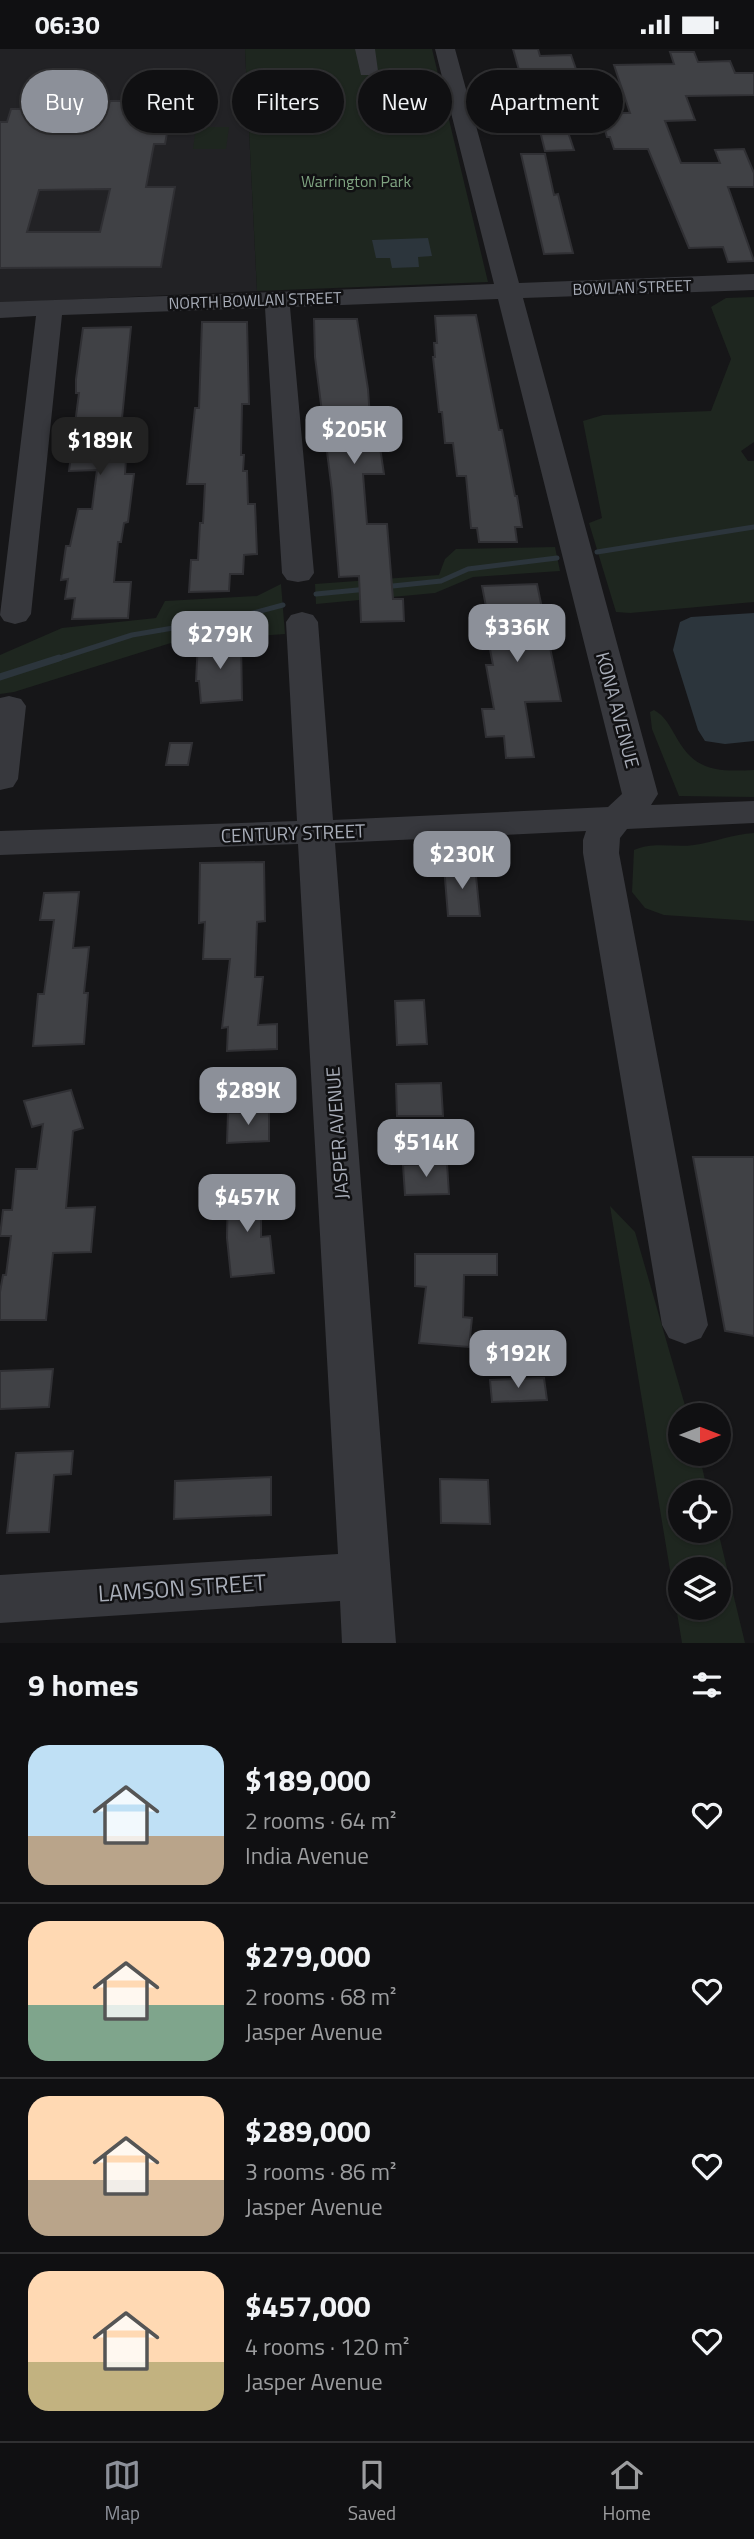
<!DOCTYPE html>
<html lang="en">
<head>
<meta charset="utf-8">
<style>
  :root { --surface:#101012; --page:#1e1e20; --text:#f1f3f6; --muted:#9c9d9f; --line:#303032; --accent:#8c9099 }
  body { margin:0; font-family:"Titillium Web",sans-serif; background:var(--page); color:var(--text); height:100vh; display:flex; flex-direction:column; font-size:26px; white-space:nowrap }
  * { box-sizing:border-box; margin:0 }
  p { font-size:23px; color:var(--muted) }
  .icon { flex:none; width:38px; height:38px; fill:none; stroke:currentColor; stroke-width:2; stroke-linecap:round; stroke-linejoin:round }
  .map { position:relative; height:1594px; overflow:hidden }
  .panel { display:flex; flex-direction:column; background:var(--surface); flex:1 }
  .panel>* { flex:none }
  .guide { position:absolute; left:21px; top:21px; width:712px; height:63px; display:flex; gap:14px }
  .needle { width:46px; rotate:90deg }
  .fabs { position:absolute; left:668px; top:1354px; display:grid; gap:14px }
  .fabs a { display:grid; place-items:center; width:63px; height:63px; border-radius:50%; background:var(--surface); box-shadow:0 2px 5px #0004,0 0 0 2px var(--line); font-size:35px }
  .price { position:absolute; translate:-50% -60px; padding:0 16px; border-radius:14px; background:var(--accent); color:#fff; font-size:23px; line-height:46px; filter:drop-shadow(0 2px 4px #0008) }
  .price::after { content:''; position:absolute; left:50%; top:42px; width:21px; height:16px; margin-left:-10px; background:inherit; clip-path:polygon(0 0,100% 0,50% 100%) }
  .price.on { background:#222; color:#fff }
  ul { padding:0; list-style:none }
  li { display:flex; align-items:center; gap:21px; height:175px; padding:0 28px }
  li+li { border-top:2px solid var(--line) }
  li span { display:grid; place-items:center; flex:none; width:196px; height:140px; border-radius:21px; color:#555 }
  li>.icon { margin-inline-start:auto }
  span .icon { width:84px; height:84px; fill:#fffc; stroke-width:1 }
  li b { font-size:30px }
  h2 { display:flex; justify-content:space-between; align-items:center; height:84px; padding:0 28px; font-size:30px }
  .pill { padding:0 24px; border-radius:32px; background:var(--surface); box-shadow:0 2px 5px #0004,0 0 0 2px var(--line); font-size:24px; line-height:63px }
  .pill.on { background:var(--accent); color:#fff }
  .status { display:flex; justify-content:space-between; align-items:center; height:49px; padding:0 35px; background:var(--surface); direction:ltr }
  .status svg { height:19px; fill:currentColor }
  .tabs { display:flex; justify-content:space-around; align-items:center; height:98px; border-top:2px solid var(--line); background:var(--surface); font-size:19px; color:var(--muted) }
  .tabs a { display:grid; justify-items:center; gap:4px }
  .tabs .on { color:var(--accent) }
  .map>svg:first-child { display:block }
  .built { fill:#222225 }
  .green { fill:#1e261f; fill-rule:evenodd }
  .water { fill:#2c353c }
  .lines { fill:none; stroke-linecap:round; stroke-linejoin:round }
  .stream-far1 { stroke:#2c353c; stroke-width:5 }
  .stream { stroke:#2c353c; stroke-width:7 }
  .building { fill:#404145; stroke:#303034; stroke-width:2; fill-rule:evenodd }
  .minor { fill:#37383d; fill-rule:evenodd }
  .labels { text-anchor:middle; stroke-width:5; stroke-linejoin:round; paint-order:stroke }
  .far-park-label { font-size:16px; fill:#7fa381; stroke:#111113 }
  .far-street-label { font-size:16px; fill:#a8adb8; stroke:#111113 }
  .street-label { font-size:19px; fill:#a8adb8; stroke:#111113 }
  .near-street-label { font-size:23px; fill:#a8adb8; stroke:#111113 }
</style>
</head>
<body>
<div class="status"><b>06:30</b><svg viewBox="0 0 49 12"><path d="M0 12V9h3v3zM5 12V6h3v6zM10 12V3h3v9zM15 12V0h3v12zM26 1h20v11H26zM47 4h2v5h-2z"/></svg></div>
<div class="map">
<svg width="754" height="1594" viewBox="0 0 754 1594">
  <rect width="100%" height="100%" fill="#161618"/>
  <!-- built -->
  <path class="built" d="M 0,0 L 245,0 L 257,242 L 0,254 Z"/>
  <!-- green -->
  <path class="green" d="M 245,0 L 432,0 L 488,233 L 257,242 Z
    M 196,78 L 229,78 L 226,100 L 193,100 Z
    M 754,248 L 754,393 L 741,402 L 748,412 L 754,412 L 754,553 L 630,564 L 616,563 L 589,474 L 602,469 L 583,372 L 603,366 L 711,362 L 731,310 L 711,258 L 726,249 Z
    M 555,498 L 560,522 L 473,528 L 435,544 L 316,555 L 315,535 L 439,526 L 445,510 L 456,500 Z
    M 281,535 L 285,585 L 174,593 L 14,643 L 0,645 L 0,606 L 62,579 L 156,569 L 165,552 L 257,547 Z
    M 654,661 C 665,667 669,676 675,686 C 694,722 716,723 754,721 L 754,748 L 679,747 L 652,680 L 650,663 Z
    M 754,784 L 754,872 L 664,866 L 645,859 L 632,843 L 634,801 C 654,792 673,799 694,796 C 715,793 733,785 754,784 Z
    M 610,1157 L 635,1183 L 688,1367 L 681,1367 L 681,1405 L 699,1405 L 708,1444 L 681,1444 L 681,1482 L 718,1482 L 745,1594 L 682,1594 ZM 681,1521 L 719,1521 L 719,1559 L 681,1559 Z"/>
  <!-- water -->
  <path class="water" d="M 428,189 L 432,207 L 418,208 L 419,218 L 392,219 L 390,209 L 376,209 L 372,191 Z
    M 754,564 L 754,692 L 725,695 L 705,692 L 698,681 L 673,601 L 680,573 L 691,568 Z"/>
  <g class="lines">
    <!-- stream-far1 -->
    <path class="stream-far1" d="M 597,503 L 754,478
      M 383,538 L 441,532 L 468,520 L 557,509
      M 316,545 L 368,540
      M 54,611 L 132,586 L 238,568 L 283,556"/>
    <!-- stream -->
    <path class="stream" d="M 0,628 L 59,609"/>
  </g>
  <!-- building -->
  <path class="building" d="M 513,0 L 538,0 L 540,7 L 571,6 L 578,26 L 521,28 Z
    M 670,3 L 694,3 L 698,13 L 730,12 L 735,24 L 754,24 L 754,46 L 686,47 L 695,71 L 665,72 L 681,114 L 720,114 L 715,101 L 744,100 L 754,124 L 754,138 L 728,138 L 754,212 L 728,213 L 723,198 L 689,199 L 648,100 L 614,100 L 610,88 L 607,88 L 600,64 L 630,64 L 614,16 L 674,15 Z
    M 519,30 L 527,64 L 501,64 L 494,31 Z
    M 110,52 L 173,52 L 165,95 L 154,95 L 146,138 L 175,138 L 161,218 L 0,219 L 0,73 L 7,73 L 11,60 L 108,59 ZM 110,140 L 100,183 L 27,183 L 39,141 Z
    M 562,65 L 574,101 L 545,102 L 536,66 Z
    M 521,105 L 545,105 L 554,146 L 558,145 L 573,204 L 544,205 Z
    M 476,266 L 499,381 L 502,381 L 515,447 L 517,447 L 522,478 L 515,478 L 517,493 L 479,493 L 477,479 L 471,479 L 466,427 L 457,427 L 453,394 L 445,394 L 442,363 L 439,363 L 433,308 L 435,308 L 434,294 L 437,294 L 435,267 Z
    M 314,270 L 357,270 L 368,340 L 370,369 L 372,369 L 374,385 L 378,385 L 384,425 L 363,425 L 367,475 L 387,475 L 393,550 L 403,550 L 404,572 L 361,573 L 359,527 L 339,528 L 332,442 L 315,308 Z
    M 202,273 L 247,273 L 249,355 L 242,355 L 241,406 L 244,406 L 243,422 L 247,422 L 248,455 L 255,455 L 257,505 L 244,506 L 243,525 L 230,525 L 229,542 L 189,543 L 191,511 L 198,511 L 200,474 L 203,474 L 205,435 L 187,435 L 195,359 L 199,359 Z
    M 131,278 L 118,410 L 126,410 L 125,425 L 134,425 L 128,473 L 124,474 L 121,493 L 118,493 L 114,533 L 131,533 L 128,569 L 72,570 L 75,549 L 65,550 L 68,530 L 61,531 L 66,497 L 70,497 L 78,460 L 92,460 L 97,421 L 69,422 L 79,344 L 76,344 L 76,330 L 83,279 Z
    M 537,535 L 561,652 L 525,653 L 534,708 L 506,709 L 504,687 L 486,688 L 482,660 L 494,660 L 486,616 L 493,616 L 489,595 L 493,594 L 482,537 Z
    M 198,593 L 241,593 L 242,651 L 201,654 L 199,632 L 196,632 Z
    M 170,694 L 192,694 L 188,716 L 166,716 Z
    M 264,813 L 265,872 L 257,873 L 255,928 L 263,928 L 258,976 L 277,975 L 277,1000 L 227,1002 L 228,978 L 222,979 L 230,910 L 203,910 L 205,873 L 199,874 L 200,814 Z
    M 444,817 L 475,817 L 480,867 L 448,867 Z
    M 79,843 L 73,899 L 89,898 L 84,944 L 88,944 L 84,995 L 33,997 L 38,945 L 44,945 L 54,871 L 40,871 L 44,844 Z
    M 424,951 L 427,995 L 397,996 L 395,952 Z
    M 441,1034 L 443,1067 L 397,1067 L 396,1035 Z
    M 71,1041 L 83,1079 L 73,1082 L 66,1159 L 95,1158 L 91,1203 L 53,1204 L 46,1271 L 0,1271 L 0,1243 L 3,1226 L 6,1226 L 11,1187 L 0,1187 L 3,1161 L 12,1161 L 16,1120 L 37,1120 L 43,1075 L 32,1078 L 24,1052 Z
    M 269,1063 L 269,1092 L 227,1094 L 228,1064 Z
    M 693,1108 L 754,1108 L 754,1287 L 725,1282 Z
    M 447,1115 L 449,1145 L 405,1146 L 403,1116 Z
    M 261,1137 L 261,1188 L 270,1187 L 274,1224 L 231,1228 L 227,1189 L 228,1138 Z
    M 415,1205 L 497,1205 L 497,1226 L 464,1226 L 463,1268 L 472,1269 L 469,1298 L 419,1294 L 426,1238 L 415,1237 Z
    M 53,1320 L 49,1358 L 0,1360 L 0,1322 Z
    M 544,1329 L 547,1351 L 492,1353 L 490,1331 Z
    M 73,1402 L 71,1425 L 54,1426 L 49,1483 L 7,1484 L 16,1404 Z
    M 271,1428 L 271,1466 L 174,1470 L 175,1432 Z
    M 440,1430 L 488,1431 L 490,1475 L 441,1474 Z"/>
  <g class="lines">
    <!-- minor -->
    <path class="minor" d="M 355,0 L 375,0 L 378,22 L 375,26 L 361,26 Z
      M 435,0 L 455,0 L 519,234 L 754,225 L 754,241 L 523,249 L 658,745 L 651,756 L 754,752 L 754,774 L 627,780 L 620,789 L 619,804 L 708,1276 L 701,1289 L 685,1295 L 669,1289 L 662,1276 L 583,804 L 583,791 L 586,782 L 335,794 L 396,1594 L 342,1594 L 340,1552 L 0,1574 L 0,1526 L 338,1505 L 298,795 L 0,806 L 0,782 L 297,772 L 286,573 L 291,566 L 302,563 L 313,566 L 318,573 L 333,771 L 608,758 L 622,745 L 498,250 L 290,258 L 314,524 L 309,531 L 298,533 L 287,531 L 282,524 L 265,259 L 62,266 L 31,565 L 26,572 L 15,575 L 4,572 L 0,566 L 36,267 L 0,269 L 0,253 L 494,235 Z
      M 9,647 L 21,650 L 26,657 L 18,730 L 13,738 L 0,741 L 0,649 Z"/>
  </g>
  <g class="labels">
    <!-- far-park labels -->
    <g class="far-park-label">
      <text x="356" y="138">Warrington Park</text>
    </g>
    <!-- far-street labels -->
    <g class="far-street-label">
      <text transform="translate(632 238) rotate(-2)" y="6">BOWLAN STREET</text>
      <text transform="translate(255 251) rotate(-2)" y="6">NORTH BOWLAN STREET</text>
    </g>
    <!-- street labels -->
    <g class="street-label">
      <text transform="translate(618 661) rotate(75)" y="7">KONA AVENUE</text>
      <text transform="translate(293 784) rotate(-2)" y="7">CENTURY STREET</text>
      <text transform="translate(337 1084) rotate(-94)" y="7">JASPER AVENUE</text>
    </g>
    <!-- near-street labels -->
    <g class="near-street-label">
      <text transform="translate(182 1539) rotate(-4)" y="8">LAMSON STREET</text>
    </g>
  </g>
</svg>
<div class="fabs">
<a><svg class="needle" viewBox="-14 -14 28 28"><path d="M0-13l5 13h-10z" fill="#e53935"/><path d="M0 13l5-13h-10z" fill="#9c9d9f"/></svg></a>
<a><svg class="icon" aria-label="locate" viewBox="0 0 24 24"><circle cx="12" cy="12" r="6"/><path d="M12 2v4M12 18v4M2 12h4M18 12h4"/></svg></a>
<a><svg class="icon" aria-label="layers" viewBox="0 0 24 24"><path d="M12 4l9 5-9 5-9-5zM3 14l9 5 9-5"/></svg></a>
</div>
<b class="price" style="left:354px;top:417px">$205K</b>
<b class="price on" style="left:100px;top:428px">$189K</b>
<b class="price" style="left:517px;top:615px">$336K</b>
<b class="price" style="left:220px;top:622px">$279K</b>
<b class="price" style="left:462px;top:842px">$230K</b>
<b class="price" style="left:248px;top:1078px">$289K</b>
<b class="price" style="left:426px;top:1130px">$514K</b>
<b class="price" style="left:247px;top:1185px">$457K</b>
<b class="price" style="left:518px;top:1341px">$192K</b>
<div class="guide">
<a class="pill on">Buy</a>
<a class="pill">Rent</a>
<a class="pill">Filters</a>
<a class="pill">New</a>
<a class="pill">Apartment</a>
</div>
</div>
<section class="panel">
<h2>9 homes<svg class="icon" aria-label="filters" viewBox="0 0 24 24"><path d="M4 7h16M4 17h16"/><circle cx="9" cy="7" r="2"/><circle cx="15" cy="17" r="2"/></svg></h2>
<ul>
<li><span style="background:linear-gradient(#bfe0f5 65%,#b9a48a 0)"><svg class="icon" aria-label="home" viewBox="0 0 24 24"><path d="M3 11l9-7 9 7M6 9v11h12V9"/></svg></span><div><b>$189,000</b><p>2 rooms · 64 m²</p><p>India Avenue</p></div><svg class="icon" aria-label="heart" viewBox="0 0 24 24"><path d="M12 20l-8-8c-3-5 5-10 8-4 3-6 11-1 8 4z"/></svg></li>
<li><span style="background:linear-gradient(#ffd9b3 60%,#7fa58c 0)"><svg class="icon" aria-label="home" viewBox="0 0 24 24"><path d="M3 11l9-7 9 7M6 9v11h12V9"/></svg></span><div><b>$279,000</b><p>2 rooms · 68 m²</p><p>Jasper Avenue</p></div><svg class="icon" aria-label="heart" viewBox="0 0 24 24"><path d="M12 20l-8-8c-3-5 5-10 8-4 3-6 11-1 8 4z"/></svg></li>
<li><span style="background:linear-gradient(#ffd9b3 60%,#b9a48a 0)"><svg class="icon" aria-label="home" viewBox="0 0 24 24"><path d="M3 11l9-7 9 7M6 9v11h12V9"/></svg></span><div><b>$289,000</b><p>3 rooms · 86 m²</p><p>Jasper Avenue</p></div><svg class="icon" aria-label="heart" viewBox="0 0 24 24"><path d="M12 20l-8-8c-3-5 5-10 8-4 3-6 11-1 8 4z"/></svg></li>
<li><span style="background:linear-gradient(#ffd9b3 65%,#c2b280 0)"><svg class="icon" aria-label="home" viewBox="0 0 24 24"><path d="M3 11l9-7 9 7M6 9v11h12V9"/></svg></span><div><b>$457,000</b><p>4 rooms · 120 m²</p><p>Jasper Avenue</p></div><svg class="icon" aria-label="heart" viewBox="0 0 24 24"><path d="M12 20l-8-8c-3-5 5-10 8-4 3-6 11-1 8 4z"/></svg></li>
</ul>
</section>
<nav class="tabs">
<a class="on"><svg class="icon" aria-label="map" viewBox="0 0 24 24"><path d="M3 6l6-2 6 2 6-2v14l-6 2-6-2-6 2zM9 4v14M15 6v14"/></svg>Map</a>
<a><svg class="icon" aria-label="saved" viewBox="0 0 24 24"><path d="M7 4h10v16l-5-4-5 4z"/></svg>Saved</a>
<a><svg class="icon" aria-label="home" viewBox="0 0 24 24"><path d="M3 11l9-7 9 7M6 9v11h12V9"/></svg>Home</a>
</nav>
</body>
</html>
